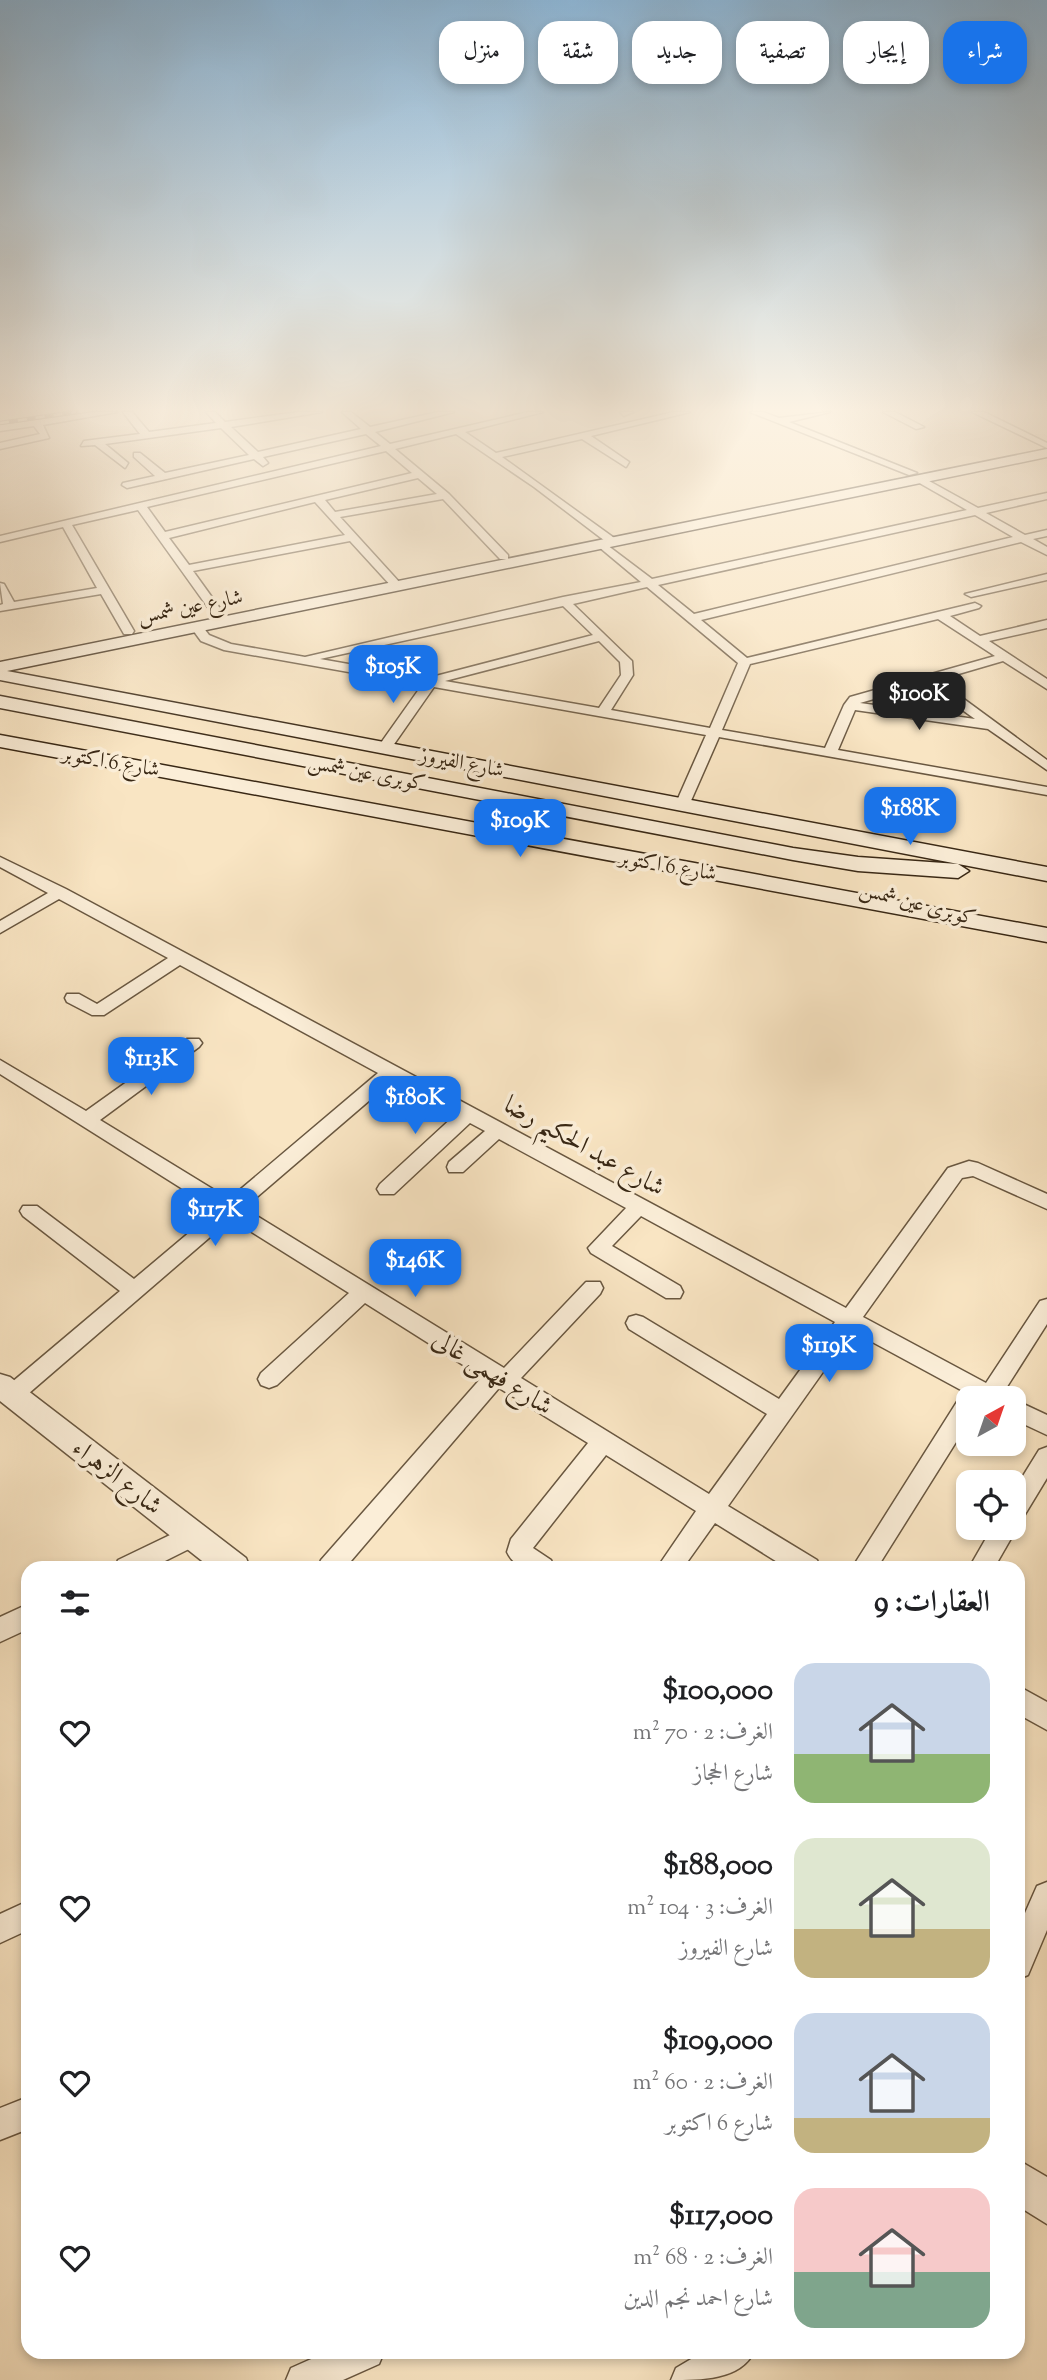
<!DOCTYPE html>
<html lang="ar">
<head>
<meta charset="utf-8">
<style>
  :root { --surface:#fff; --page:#f2f2f2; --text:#202124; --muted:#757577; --accent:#1a73e8 }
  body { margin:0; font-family:"Sorts Mill Goudy",Amiri,serif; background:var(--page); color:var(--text); direction:rtl; height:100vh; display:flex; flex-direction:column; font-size:26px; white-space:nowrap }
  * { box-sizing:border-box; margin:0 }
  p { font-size:23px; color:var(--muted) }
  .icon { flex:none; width:38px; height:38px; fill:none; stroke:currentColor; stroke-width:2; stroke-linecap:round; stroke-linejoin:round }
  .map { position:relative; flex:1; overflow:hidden; direction:ltr }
  .panel { position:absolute; left:21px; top:1561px; width:1004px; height:798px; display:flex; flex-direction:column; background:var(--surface); border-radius:21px; box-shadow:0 4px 10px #0003; direction:rtl }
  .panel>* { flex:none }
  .top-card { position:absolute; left:21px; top:21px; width:1006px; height:63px; direction:rtl; display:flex; gap:14px }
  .needle { width:46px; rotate:40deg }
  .controls { position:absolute; left:956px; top:1386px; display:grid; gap:14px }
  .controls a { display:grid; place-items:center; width:70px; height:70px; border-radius:14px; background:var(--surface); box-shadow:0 4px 10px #0003; font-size:35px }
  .price { position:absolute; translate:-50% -60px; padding:0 16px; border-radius:14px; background:var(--accent); color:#fff; font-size:23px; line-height:46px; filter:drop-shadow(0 2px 4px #0008) }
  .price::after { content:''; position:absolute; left:50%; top:42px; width:21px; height:16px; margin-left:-10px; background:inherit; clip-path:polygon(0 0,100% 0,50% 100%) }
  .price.active { background:#222; color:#fff }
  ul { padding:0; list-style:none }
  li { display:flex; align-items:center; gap:21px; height:175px; padding:0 35px }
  li span { display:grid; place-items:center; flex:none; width:196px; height:140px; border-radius:21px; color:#555 }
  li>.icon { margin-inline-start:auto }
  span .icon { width:84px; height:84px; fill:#fffc; stroke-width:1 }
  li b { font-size:30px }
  h2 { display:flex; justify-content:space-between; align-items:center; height:84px; padding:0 35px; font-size:30px }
  .pill { padding:0 24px; border-radius:21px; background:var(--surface); box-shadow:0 4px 10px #0003; font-size:24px; line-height:63px }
  .pill.active { background:var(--accent); color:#fff }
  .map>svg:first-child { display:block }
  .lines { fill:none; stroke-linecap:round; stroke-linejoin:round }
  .minor-casing { stroke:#695740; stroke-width:3 }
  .tertiary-casing { stroke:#695740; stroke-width:3 }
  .secondary-casing { stroke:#392815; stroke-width:3 }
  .minor { fill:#fbeed8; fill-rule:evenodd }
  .tertiary { fill:#fbeed8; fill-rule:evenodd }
  .secondary { fill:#fbeed8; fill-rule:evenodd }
  .rail-casing { stroke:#392815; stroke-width:4.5 }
  .rail { stroke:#fbeed8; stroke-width:2.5; stroke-dasharray:9; stroke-linecap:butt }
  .labels { text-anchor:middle; stroke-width:7; stroke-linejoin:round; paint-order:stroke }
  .far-street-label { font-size:21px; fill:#392815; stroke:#fbeed8 }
  .street-label { font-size:26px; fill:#392815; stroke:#fbeed8 }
</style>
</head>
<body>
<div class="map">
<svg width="1047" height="2380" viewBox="0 0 1047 2380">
  <rect width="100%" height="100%" fill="#f9e5c3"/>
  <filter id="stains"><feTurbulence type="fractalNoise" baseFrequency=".00286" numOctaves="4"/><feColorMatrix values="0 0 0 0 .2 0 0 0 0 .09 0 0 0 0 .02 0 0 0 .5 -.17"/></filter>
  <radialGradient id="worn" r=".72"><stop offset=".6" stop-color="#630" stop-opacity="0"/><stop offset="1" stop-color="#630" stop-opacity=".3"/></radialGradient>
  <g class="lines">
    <!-- minor casing -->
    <g class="minor-casing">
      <path id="minor" d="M 95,412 L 117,412 L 43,425 L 49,438 L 0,449 L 0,443 L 40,434 L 34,426 L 0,431 L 0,425 Z
        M 123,412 L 132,412 L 149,432 L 216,423 L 206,412 L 215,412 L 225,422 L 299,412 L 322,412 L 231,427 L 258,452 L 361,429 L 342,412 L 351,412 L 370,427 L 438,412 L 454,412 L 375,432 L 390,444 L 528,412 L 543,412 L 465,432 L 496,453 L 674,412 L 690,412 L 591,436 L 629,462 L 626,467 L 582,439 L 502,457 L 617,540 L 617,544 L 609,544 L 534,487 L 456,434 L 395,449 L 449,494 L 508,555 L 508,559 L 500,559 L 443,499 L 340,517 L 401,584 L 401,588 L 393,588 L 350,541 L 193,571 L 224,614 L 218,618 L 214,616 L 138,510 L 72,525 L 134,631 L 132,634 L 124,634 L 101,594 L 0,611 L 0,605 L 3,604 L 0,583 L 4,584 L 14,602 L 97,588 L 63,527 L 0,542 L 0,536 L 381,446 L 366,434 L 263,457 L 268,463 L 263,466 L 254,459 L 127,488 L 122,485 L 123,483 L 155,476 L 134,457 L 134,453 L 140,453 L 165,473 L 249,455 L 221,428 L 105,444 L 128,463 L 125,468 L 95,445 L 81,446 L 84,441 L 140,434 ZM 386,451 L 412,473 L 165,532 L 147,507 ZM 418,478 L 437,494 L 335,512 L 325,500 ZM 315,502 L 345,535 L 189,565 L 169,538 Z
        M 620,412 L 633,412 L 624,416 Z
        M 750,412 L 763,412 L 779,418 L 830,412 L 789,422 L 917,473 L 909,475 Z
        M 883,412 L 895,412 L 924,427 L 916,429 Z
        M 972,412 L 984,412 L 1047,443 L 1047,448 Z
        M 920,476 L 978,508 L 1047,493 L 1047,499 L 986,513 L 1025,535 L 1047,530 L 1047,536 L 1033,539 L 1047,547 L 1047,555 L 1021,542 L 701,620 L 747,658 L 975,603 L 981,606 L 979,608 L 950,616 L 980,636 L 1047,620 L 1047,628 L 989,641 L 1047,679 L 1047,689 L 1003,661 L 938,680 L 1047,760 L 1047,770 L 988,729 L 855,710 L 838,750 L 1047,787 L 1047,795 L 719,737 L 690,803 L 683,807 L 676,803 L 706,735 L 434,687 L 390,750 L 385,751 L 378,747 L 422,685 L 224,650 L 201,641 L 190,626 L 200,623 L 209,635 L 231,644 L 305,657 L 563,597 L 641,582 L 599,547 L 598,545 L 603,542 L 652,579 L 967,510 L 916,481 ZM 975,515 L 1013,537 L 694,614 L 658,585 ZM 647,587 L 738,663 L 710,728 L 611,710 L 633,675 L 632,661 L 573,604 ZM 563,606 L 593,635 L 428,678 L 320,659 ZM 938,619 L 995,656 L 850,697 L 844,705 L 825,748 L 722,730 L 750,664 ZM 599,641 L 620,662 L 621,675 L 599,708 L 445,681 ZM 926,684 L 975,719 L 860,703 Z
        M 1047,574 L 1047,580 L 971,597 L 965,594 Z
        M 0,857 L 66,889 L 846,1308 L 948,1168 L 969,1161 L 978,1163 L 1047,1194 L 1047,1209 L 973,1176 L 962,1178 L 863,1317 L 986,1383 L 1040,1301 L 1047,1299 L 1047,1324 L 1003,1393 L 1006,1398 L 968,1398 L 968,1423 L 877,1568 L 852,1568 L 960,1397 L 972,1396 L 852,1331 L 728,1506 L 817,1560 L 820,1568 L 787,1568 L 715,1523 L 683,1568 L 657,1568 L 696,1511 L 606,1455 L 533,1548 L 551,1560 L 554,1568 C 535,1568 516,1572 507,1552 L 511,1539 L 588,1443 L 499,1388 L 345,1568 L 318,1568 L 321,1560 L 482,1377 L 365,1303 L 277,1385 L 269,1388 L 261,1385 L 258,1379 L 261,1373 L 349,1293 L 231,1219 L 21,1400 L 13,1403 L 5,1400 L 2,1394 L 5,1388 L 120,1291 L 23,1216 L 20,1211 L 23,1206 L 37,1206 L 134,1279 L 216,1210 L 0,1074 L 0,1060 L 86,1111 L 187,1039 L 199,1039 L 202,1043 L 199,1047 L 100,1120 L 229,1199 L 378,1073 L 180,965 L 104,1015 L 92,1015 L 67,1002 L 65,998 L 67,994 L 79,994 L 97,1004 L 168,958 L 59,899 L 0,933 L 0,921 L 48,893 L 0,867 ZM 392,1081 L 455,1115 L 380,1184 L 377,1189 L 380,1194 L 394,1194 L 470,1123 L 485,1131 L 449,1162 L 447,1167 L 449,1172 L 463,1172 L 499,1139 L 626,1208 L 588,1248 L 591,1253 L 666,1298 L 680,1298 L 683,1292 L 680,1286 L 612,1246 L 641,1216 L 835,1322 L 779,1399 L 643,1317 L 636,1315 L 629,1317 L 626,1323 L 629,1329 L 767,1414 L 709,1494 L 521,1378 L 600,1294 L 603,1288 L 600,1282 L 586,1282 L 504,1368 L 244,1208 Z
        M 1013,1399 L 1047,1415 L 1047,1435 L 1013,1419 Z
        M 1047,1447 L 1047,1478 L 1021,1521 L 1015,1524 L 1017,1528 L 994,1568 L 969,1568 L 992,1528 L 1013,1528 L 1013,1492 L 1039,1450 Z
        M 193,1524 L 201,1527 L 205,1535 L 201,1543 L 151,1568 L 115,1568 L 118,1560 Z
        M 28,1604 L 28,1629 L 0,1642 L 0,1617 Z
        M 1018,1686 L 1047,1702 L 1047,1730 L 1018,1714 Z
        M 1047,1882 L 1047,1930 L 1028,1975 L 1018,1979 L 1018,1929 L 1037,1886 Z
        M 28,1901 L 28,1930 L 0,1943 L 0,1914 Z
        M 28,2097 L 28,2129 L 0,2140 L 0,2108 Z
        M 327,2352 L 384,2352 L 379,2364 L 343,2380 L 286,2380 L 291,2368 Z
        M 703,2352 L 754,2352 C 740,2380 701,2380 671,2380 L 676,2368 Z"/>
    </g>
    <!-- tertiary casing -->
    <g class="tertiary-casing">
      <path id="tertiary" d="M 0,1374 L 10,1377 L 246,1558 L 250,1568 L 211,1568 L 0,1401 Z
        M 1018,2160 L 1047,2177 L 1047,2224 L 1018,2206 Z"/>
    </g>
    <!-- secondary casing -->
    <g class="secondary-casing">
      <path id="secondary" d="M 1047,449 L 1047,457 L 7,671 L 1047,867 L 1047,881 L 0,680 L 0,662 Z
        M 0,696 L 793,848 L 858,857 L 958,864 L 969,871 L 958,878 L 858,871 L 793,860 L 0,708 Z
        M 0,735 L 1047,928 L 1047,942 L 0,747 Z"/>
    </g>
    <!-- minor -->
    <use href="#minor" class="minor"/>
    <!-- tertiary -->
    <use href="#tertiary" class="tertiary"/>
    <!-- secondary -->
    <use href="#secondary" class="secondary"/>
    <!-- rail casing -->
    <g class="rail-casing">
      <path id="rail" d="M 0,423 L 76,412"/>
    </g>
    <!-- rail -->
    <use href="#rail" class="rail"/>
  </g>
  <!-- sky -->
  <linearGradient id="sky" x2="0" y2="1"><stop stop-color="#8db7d8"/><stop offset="0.55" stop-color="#fcf3e4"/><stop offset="1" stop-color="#fcf3e4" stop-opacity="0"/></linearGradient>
  <rect width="1047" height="745" fill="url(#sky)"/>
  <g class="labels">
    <!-- far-street labels -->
    <g class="far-street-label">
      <text transform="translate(190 606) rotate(-11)" y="7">شارع عين شمس</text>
      <text transform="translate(111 761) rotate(10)" y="7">شارع 6 اكتوبر</text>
      <text transform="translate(462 762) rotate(11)" y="7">شارع الفيروز</text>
      <text transform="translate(367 772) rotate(11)" y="7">كوبرى عين شمس</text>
      <text transform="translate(668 865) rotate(10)" y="7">شارع 6 اكتوبر</text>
      <text transform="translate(918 903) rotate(15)" y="7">كوبرى عين شمس</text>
    </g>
    <!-- street labels -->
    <g class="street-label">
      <text transform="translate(585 1145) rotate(29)" y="9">شارع عبد الحكيم رضا</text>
      <text transform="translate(493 1372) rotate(32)" y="9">شارع فهمى غالى</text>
      <text transform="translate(118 1476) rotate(38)" y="9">شارع الزهراء</text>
    </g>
  </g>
  <rect width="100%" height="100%" filter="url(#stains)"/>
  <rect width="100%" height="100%" fill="url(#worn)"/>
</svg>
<div class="controls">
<a><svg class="needle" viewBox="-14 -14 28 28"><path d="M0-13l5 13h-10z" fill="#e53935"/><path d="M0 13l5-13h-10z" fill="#757577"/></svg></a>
<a><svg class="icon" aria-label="locate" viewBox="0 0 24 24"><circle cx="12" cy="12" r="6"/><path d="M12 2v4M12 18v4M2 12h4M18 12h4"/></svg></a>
</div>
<b class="price" style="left:393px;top:705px">$105K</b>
<b class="price active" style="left:919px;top:732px">$100K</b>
<b class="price" style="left:910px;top:847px">$188K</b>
<b class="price" style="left:520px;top:859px">$109K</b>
<b class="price" style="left:151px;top:1097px">$113K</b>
<b class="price" style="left:415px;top:1136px">$180K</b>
<b class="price" style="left:215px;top:1248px">$117K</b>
<b class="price" style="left:415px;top:1299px">$146K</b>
<b class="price" style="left:829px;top:1384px">$119K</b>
<div class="top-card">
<a class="pill active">شراء</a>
<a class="pill">إيجار</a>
<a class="pill">تصفية</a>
<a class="pill">جديد</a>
<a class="pill">شقة</a>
<a class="pill">منزل</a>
</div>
<section class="panel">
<h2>العقارات: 9<svg class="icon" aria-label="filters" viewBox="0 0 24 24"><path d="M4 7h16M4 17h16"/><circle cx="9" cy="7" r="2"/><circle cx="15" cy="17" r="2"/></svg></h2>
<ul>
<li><span style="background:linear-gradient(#c9d6e8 65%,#8fb573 0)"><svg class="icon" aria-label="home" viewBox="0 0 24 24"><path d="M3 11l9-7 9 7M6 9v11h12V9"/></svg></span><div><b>$100,000</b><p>الغرف: 2 · 70 m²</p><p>شارع الحجاز</p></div><svg class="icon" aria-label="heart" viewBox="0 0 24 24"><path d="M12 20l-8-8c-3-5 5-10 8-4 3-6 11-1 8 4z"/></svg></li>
<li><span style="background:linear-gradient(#dfe7d0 65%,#c2b280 0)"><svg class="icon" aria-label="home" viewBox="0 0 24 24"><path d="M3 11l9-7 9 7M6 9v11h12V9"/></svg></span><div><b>$188,000</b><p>الغرف: 3 · 104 m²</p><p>شارع الفيروز</p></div><svg class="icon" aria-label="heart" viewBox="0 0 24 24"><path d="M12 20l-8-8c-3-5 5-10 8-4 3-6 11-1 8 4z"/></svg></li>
<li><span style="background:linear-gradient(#c9d6e8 75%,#c2b280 0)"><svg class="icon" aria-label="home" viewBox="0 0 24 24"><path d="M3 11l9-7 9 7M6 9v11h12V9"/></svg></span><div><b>$109,000</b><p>الغرف: 2 · 60 m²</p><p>شارع 6 اكتوبر</p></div><svg class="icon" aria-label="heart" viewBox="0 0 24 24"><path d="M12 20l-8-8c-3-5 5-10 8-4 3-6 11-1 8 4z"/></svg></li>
<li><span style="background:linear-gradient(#f6c9c9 60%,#7fa58c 0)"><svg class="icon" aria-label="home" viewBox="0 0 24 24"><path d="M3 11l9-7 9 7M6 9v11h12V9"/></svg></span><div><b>$117,000</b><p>الغرف: 2 · 68 m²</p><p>شارع احمد نجم الدين</p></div><svg class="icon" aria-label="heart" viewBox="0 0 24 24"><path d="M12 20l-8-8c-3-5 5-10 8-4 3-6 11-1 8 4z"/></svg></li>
</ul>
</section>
</div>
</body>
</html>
